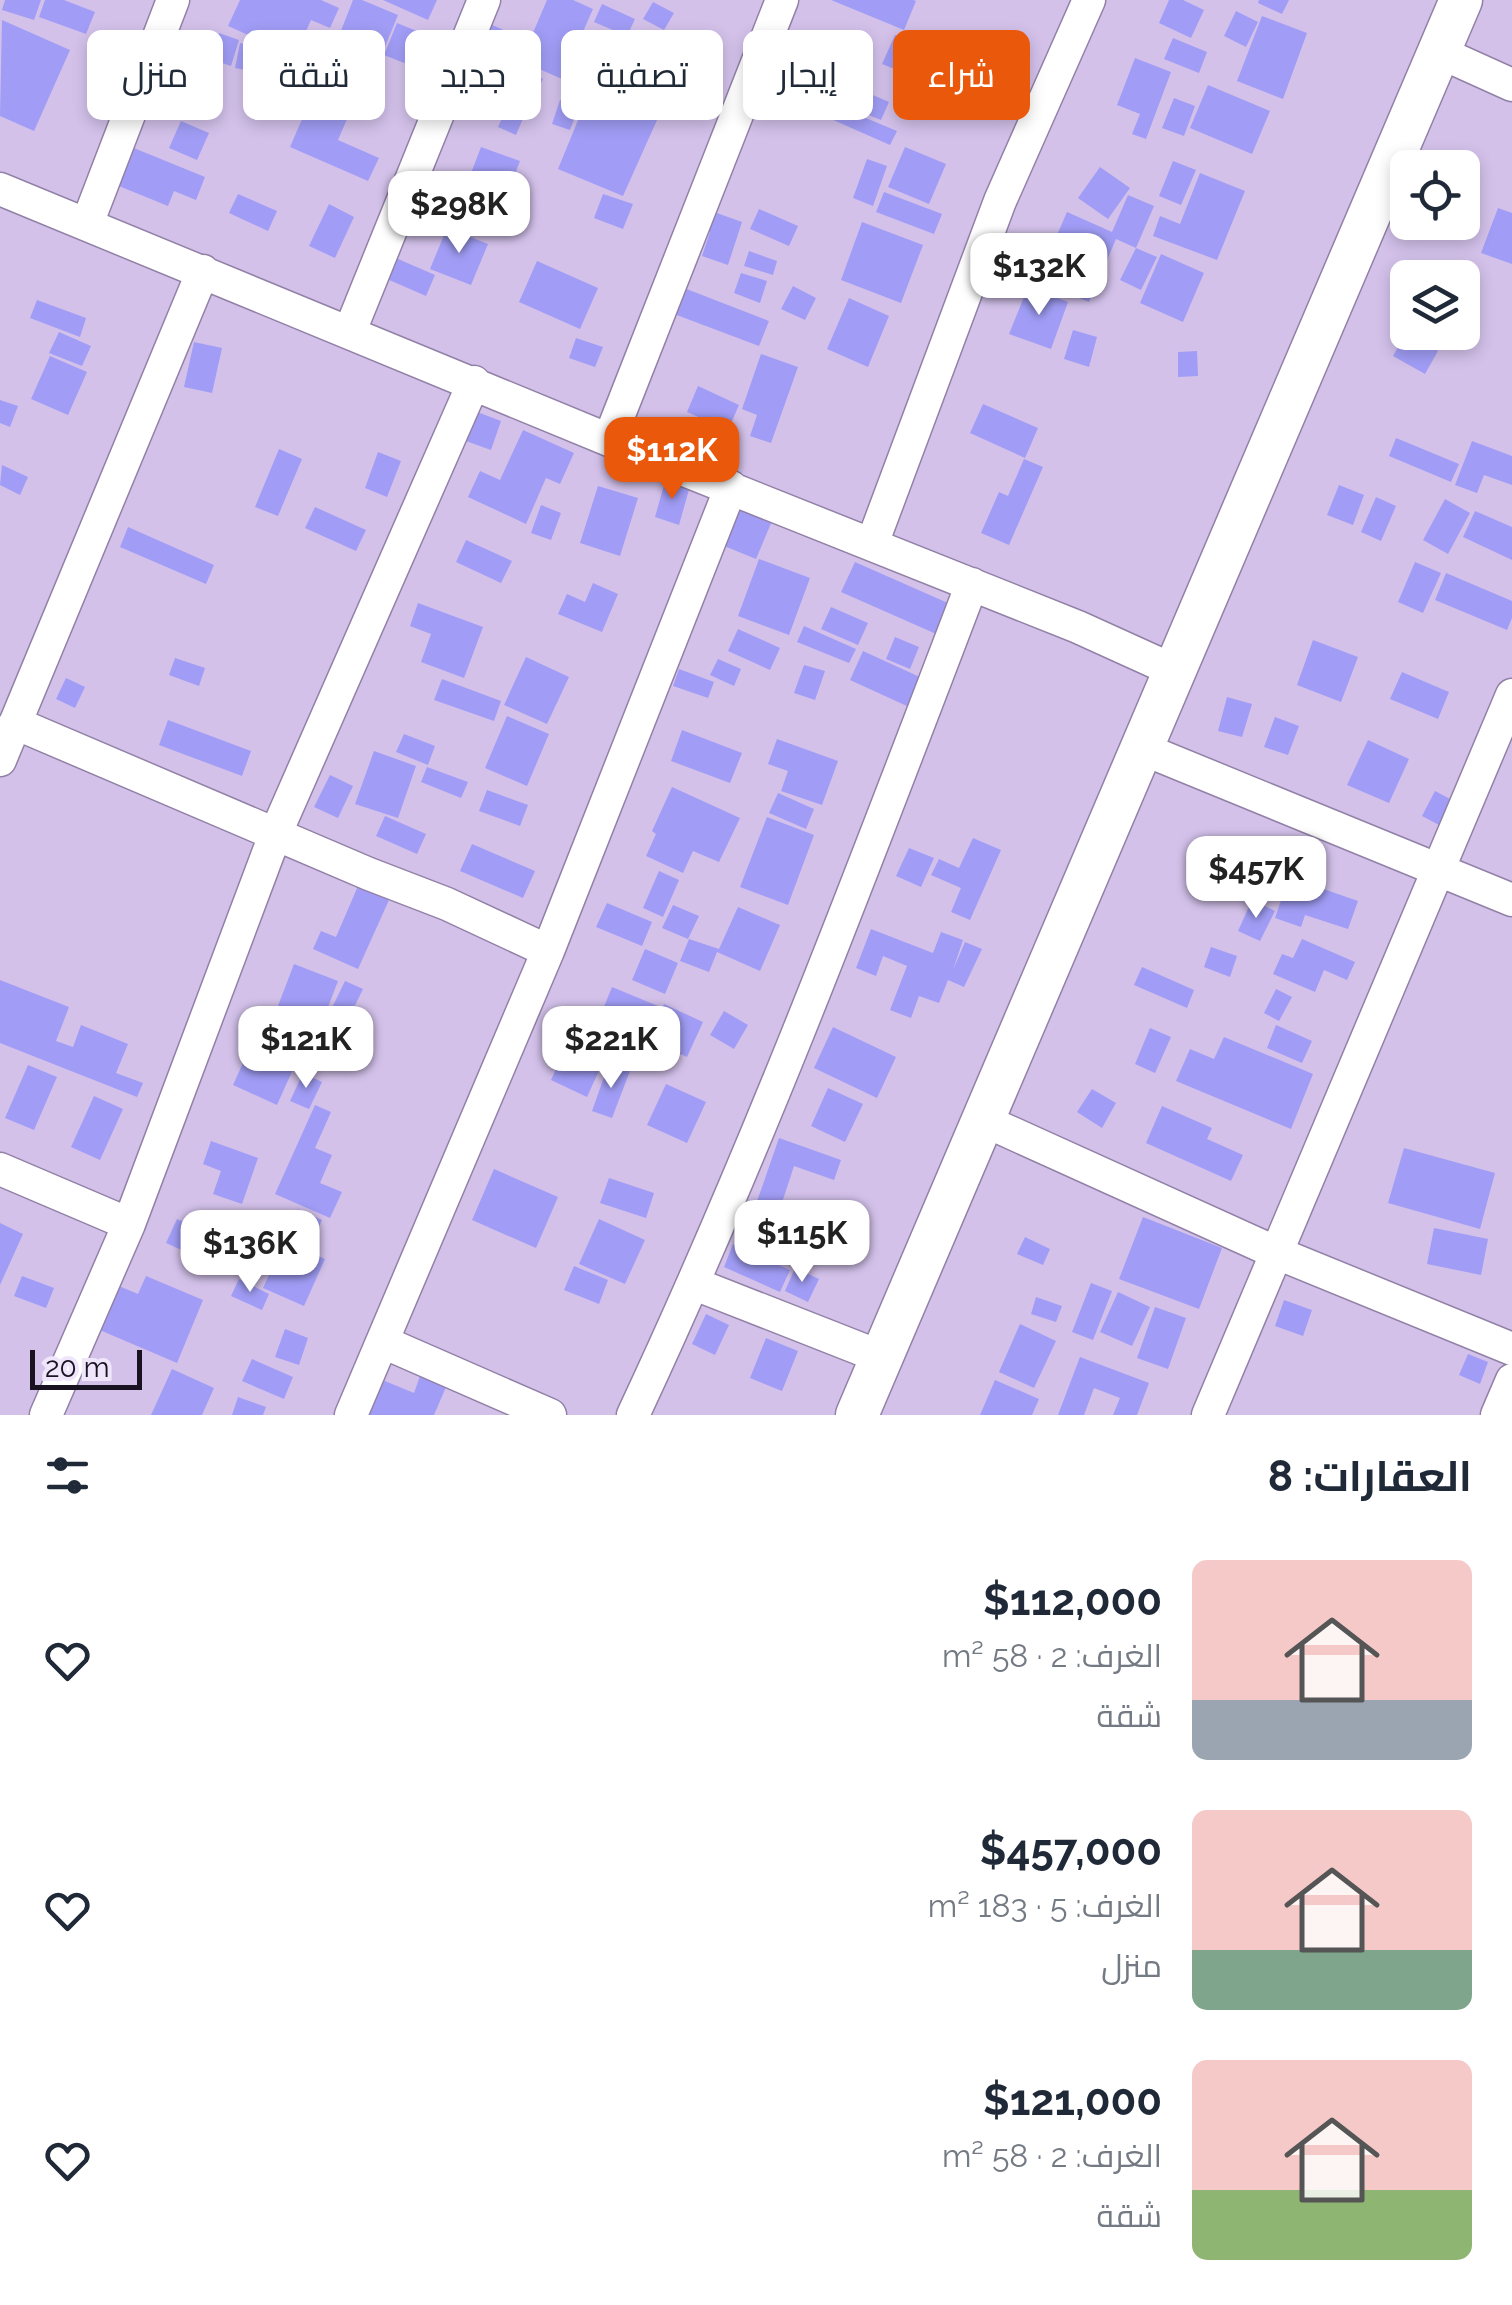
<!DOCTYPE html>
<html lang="ar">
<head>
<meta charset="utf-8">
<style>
  :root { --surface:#fff; --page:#f6f6f7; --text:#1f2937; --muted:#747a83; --accent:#ea580c }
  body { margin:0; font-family:Raleway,Cairo,sans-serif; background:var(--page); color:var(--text); direction:rtl; height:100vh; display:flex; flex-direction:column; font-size:38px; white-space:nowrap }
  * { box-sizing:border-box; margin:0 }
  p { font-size:32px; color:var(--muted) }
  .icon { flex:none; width:55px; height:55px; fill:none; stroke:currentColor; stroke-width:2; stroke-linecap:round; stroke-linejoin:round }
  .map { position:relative; height:1415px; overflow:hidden; direction:ltr }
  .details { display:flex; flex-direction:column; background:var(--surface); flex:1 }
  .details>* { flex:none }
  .top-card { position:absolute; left:30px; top:30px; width:1000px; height:90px; direction:rtl; display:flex; gap:20px }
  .fabs { position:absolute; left:1390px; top:150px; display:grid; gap:20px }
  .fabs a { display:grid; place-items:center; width:90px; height:90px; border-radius:15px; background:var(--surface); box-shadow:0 5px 15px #0003; font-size:50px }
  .scale { position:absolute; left:30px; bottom:25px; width:112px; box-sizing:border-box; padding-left:10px; border:5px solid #191221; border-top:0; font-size:28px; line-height:35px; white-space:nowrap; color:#191221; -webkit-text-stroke:8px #efe6fc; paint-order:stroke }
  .price { position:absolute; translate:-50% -85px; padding:0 22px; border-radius:20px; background:#fff; color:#222; font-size:32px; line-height:65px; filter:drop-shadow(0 2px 5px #0008) }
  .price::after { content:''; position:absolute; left:50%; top:60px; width:30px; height:22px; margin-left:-15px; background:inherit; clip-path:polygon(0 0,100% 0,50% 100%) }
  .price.active { background:var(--accent); color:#fff }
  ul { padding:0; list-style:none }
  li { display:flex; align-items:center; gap:30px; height:250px; padding:0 40px }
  li span { display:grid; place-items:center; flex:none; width:280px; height:200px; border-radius:15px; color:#555 }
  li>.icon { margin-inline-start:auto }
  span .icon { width:120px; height:120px; fill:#fffc; stroke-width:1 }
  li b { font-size:42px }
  h2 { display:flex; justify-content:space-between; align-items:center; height:120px; padding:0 40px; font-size:42px }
  .pill { padding:0 35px; border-radius:15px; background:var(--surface); box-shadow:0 5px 15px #0003; font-size:35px; line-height:90px }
  .pill.active { background:var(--accent); color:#fff }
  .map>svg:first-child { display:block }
  .building { fill:#a19df6 }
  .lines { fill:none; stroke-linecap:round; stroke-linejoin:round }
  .minor-casing { stroke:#9281a7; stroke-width:35 }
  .tertiary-casing { stroke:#9281a7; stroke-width:45 }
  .minor { stroke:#fff; stroke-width:32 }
  .tertiary { stroke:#fff; stroke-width:42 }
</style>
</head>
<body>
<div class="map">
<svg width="1512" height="1415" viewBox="0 0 1512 1415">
  <rect width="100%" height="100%" fill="#d3c1ea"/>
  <!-- building -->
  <path class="building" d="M 5,0 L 41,0 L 34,20 L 2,10 Z
    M 45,0 L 64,0 L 95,12 L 86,34 L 39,17 Z
    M 240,0 L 321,0 L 339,8 L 330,28 L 311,20 L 295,56 L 228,26 Z
    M 353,0 L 362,0 L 398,15 L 378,64 L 335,46 Z
    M 383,0 L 437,0 L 428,20 Z
    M 547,0 L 573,0 L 593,9 L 562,79 L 521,61 Z
    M 831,0 L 913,0 L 916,1 L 904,30 Z
    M 1169,0 L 1183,0 L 1204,10 L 1191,38 L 1159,23 Z
    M 1259,0 L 1289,0 L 1282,14 L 1258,3 Z
    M 653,2 L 674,13 L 664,30 L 643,19 Z
    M 602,4 L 635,19 L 627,36 L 594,22 Z
    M 1236,11 L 1258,22 L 1246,47 L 1224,36 Z
    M 1262,16 L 1307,33 L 1283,99 L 1237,81 Z
    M 2,20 L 70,50 L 34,131 L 0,116 Z
    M 397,23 L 429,36 L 417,68 L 384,55 Z
    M 488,23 L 525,40 L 516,59 L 479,43 Z
    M 936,31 L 971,44 L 963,64 L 928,50 Z
    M 219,33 L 239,40 L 231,66 L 210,59 Z
    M 640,33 L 687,53 L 623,196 L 558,169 L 599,69 L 622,78 Z
    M 895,35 L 915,43 L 902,72 L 882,64 Z
    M 585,36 L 607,44 L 598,68 L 576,61 Z
    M 827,38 L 851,46 L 841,75 L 817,67 Z
    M 1173,38 L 1207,52 L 1199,73 L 1164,59 Z
    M 240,43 L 255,46 L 251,71 L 235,68 Z
    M 268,47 L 292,59 L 284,74 L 260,61 Z
    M 342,52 L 370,65 L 361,83 L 333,70 Z
    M 495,55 L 518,65 L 510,83 L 486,72 Z
    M 1135,58 L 1171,72 L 1146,139 L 1132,134 L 1140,114 L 1117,105 Z
    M 521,67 L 543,79 L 535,95 L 512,83 Z
    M 289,77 L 305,86 L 293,109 L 277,100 Z
    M 850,85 L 889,102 L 881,120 L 842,104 Z
    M 1208,85 L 1270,111 L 1252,154 L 1190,128 Z
    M 315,89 L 353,105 L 338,140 L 379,158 L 368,181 L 290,147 Z
    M 1174,98 L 1195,106 L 1184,136 L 1162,128 Z
    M 560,100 L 579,107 L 570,130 L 552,124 Z
    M 510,101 L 527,109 L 516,135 L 498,127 Z
    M 837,106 L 897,131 L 890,145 L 831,119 Z
    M 181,121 L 209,133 L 197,160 L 169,148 Z
    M 124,144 L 205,177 L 196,200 L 174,191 L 168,206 L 109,182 Z
    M 481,147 L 520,161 L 494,230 L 455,215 Z
    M 905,147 L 946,164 L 929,204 L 888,187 Z
    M 867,159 L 887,166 L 873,206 L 853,198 Z
    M 1173,161 L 1196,170 L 1181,205 L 1159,196 Z
    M 1100,167 L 1130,188 L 1108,219 L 1078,198 Z
    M 1200,173 L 1245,191 L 1217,260 L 1153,236 L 1160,216 L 1180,224 Z
    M 884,192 L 942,214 L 934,234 L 876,212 Z
    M 238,194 L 277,211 L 268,231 L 229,213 Z
    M 603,194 L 633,204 L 623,229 L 594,218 Z
    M 1128,195 L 1154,206 L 1136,248 L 1116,239 L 1089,302 L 1060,290 L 1070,268 L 1047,258 L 1067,212 L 1112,232 Z
    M 329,204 L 354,217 L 335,258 L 309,246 Z
    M 703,208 L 742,222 L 728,265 L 702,256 L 710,232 L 696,227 Z
    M 1498,208 L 1512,213 L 1512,264 L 1481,253 Z
    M 759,209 L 798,226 L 789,246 L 750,229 Z
    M 862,222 L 923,245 L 901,303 L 841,280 Z
    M 447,228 L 488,244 L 471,285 L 430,269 Z
    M 1136,248 L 1157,257 L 1141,290 L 1120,280 Z
    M 749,251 L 777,261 L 773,275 L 744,266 Z
    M 1161,254 L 1204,273 L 1183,322 L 1140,303 Z
    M 389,255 L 435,275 L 426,296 L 380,276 Z
    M 537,261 L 598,288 L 580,329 L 519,302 Z
    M 741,273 L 767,281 L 760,303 L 734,293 Z
    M 793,286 L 816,298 L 805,320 L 781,309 Z
    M 1028,287 L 1068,302 L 1051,349 L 1009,334 Z
    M 684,288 L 769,321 L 759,346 L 674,314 Z
    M 849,298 L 889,316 L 868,367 L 827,349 Z
    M 37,300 L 86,318 L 80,337 L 30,318 Z
    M 1073,330 L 1097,337 L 1089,367 L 1064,359 Z
    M 59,332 L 91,346 L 82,366 L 49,353 Z
    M 1406,333 L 1438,351 L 1425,374 L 1393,356 Z
    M 576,338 L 603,347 L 595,367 L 569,358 Z
    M 194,342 L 222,348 L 212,393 L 184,387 Z
    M 1197,351 L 1198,376 L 1178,377 L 1178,352 Z
    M 761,354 L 798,367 L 771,443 L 750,436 L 757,415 L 742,409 Z
    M 50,356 L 87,372 L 68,415 L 31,399 Z
    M 698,386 L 739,405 L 728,430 L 687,412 Z
    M 0,400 L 18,406 L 10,427 L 0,423 Z
    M 983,404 L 1038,428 L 1025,458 L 970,433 Z
    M 472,410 L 501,421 L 491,450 L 463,440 Z
    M 523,430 L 574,453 L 560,484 L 546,478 L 526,524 L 468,497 L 480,471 L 500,480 Z
    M 1396,438 L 1459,464 L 1451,482 L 1389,456 Z
    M 1472,441 L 1512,456 L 1512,485 L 1484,475 L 1477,493 L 1455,485 Z
    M 279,449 L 302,459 L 278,516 L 255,507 Z
    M 378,452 L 401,461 L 387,497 L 365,488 Z
    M 1024,459 L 1043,467 L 1009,545 L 981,533 L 999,492 L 1008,496 Z
    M 2,465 L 28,477 L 20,495 L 0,485 Z
    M 666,478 L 690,486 L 679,525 L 655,517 Z
    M 1339,485 L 1364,495 L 1353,525 L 1327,515 Z
    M 598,486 L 638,498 L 620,556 L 580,543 Z
    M 1376,497 L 1396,506 L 1381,541 L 1361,532 Z
    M 1445,499 L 1470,513 L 1448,554 L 1423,540 Z
    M 541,505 L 561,513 L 551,540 L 531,533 Z
    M 733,506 L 772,521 L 756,559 L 717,543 Z
    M 315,507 L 366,530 L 356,551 L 305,528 Z
    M 1475,511 L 1512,527 L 1512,560 L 1463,537 Z
    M 128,527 L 214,565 L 206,584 L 120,547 Z
    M 466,540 L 512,561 L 501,583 L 456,562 Z
    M 759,559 L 810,578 L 789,635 L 738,616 Z
    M 855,562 L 966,611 L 952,641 L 841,592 Z
    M 1415,562 L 1441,573 L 1423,613 L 1398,602 Z
    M 1446,573 L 1512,601 L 1512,618 L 1507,630 L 1435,600 Z
    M 593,583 L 618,594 L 602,632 L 558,614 L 567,594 L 585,602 Z
    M 418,603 L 483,627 L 464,678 L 421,662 L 431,634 L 410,626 Z
    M 831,607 L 868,623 L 858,645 L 821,629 Z
    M 804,626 L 856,649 L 849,663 L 797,642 Z
    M 738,629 L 780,648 L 770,670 L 728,651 Z
    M 895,637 L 919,647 L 910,669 L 886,659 Z
    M 1313,640 L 1358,657 L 1341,702 L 1297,685 Z
    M 863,651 L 922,678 L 909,707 L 850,680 Z
    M 526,657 L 569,677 L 547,724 L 504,705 Z
    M 175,658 L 205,668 L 199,686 L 169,675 Z
    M 718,659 L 741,669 L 734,686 L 710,675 Z
    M 804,665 L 825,671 L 815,700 L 794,693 Z
    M 679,669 L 714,682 L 708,698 L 673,686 Z
    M 1402,672 L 1449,692 L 1438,719 L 1390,699 Z
    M 66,678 L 85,687 L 75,708 L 56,699 Z
    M 442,679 L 501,701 L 494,721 L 434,700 Z
    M 1227,697 L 1252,704 L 1242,737 L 1218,731 Z
    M 507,716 L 549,734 L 527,786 L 485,768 Z
    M 1275,717 L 1299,726 L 1288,755 L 1264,747 Z
    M 168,720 L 251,751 L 242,776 L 159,745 Z
    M 682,730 L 742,753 L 730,783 L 671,761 Z
    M 404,734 L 435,746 L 428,765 L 396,752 Z
    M 777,739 L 838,761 L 822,805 L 781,791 L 788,771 L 768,764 Z
    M 1368,740 L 1409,759 L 1389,803 L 1347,785 Z
    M 374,751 L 416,766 L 398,818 L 355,804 Z
    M 427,767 L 468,782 L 461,798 L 421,782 Z
    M 330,775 L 353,786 L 338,818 L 314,807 Z
    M 672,787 L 740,818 L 719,862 L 693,851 L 683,873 L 646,856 L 656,834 L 652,831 Z
    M 487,790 L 528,805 L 520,826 L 479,811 Z
    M 1435,791 L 1454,801 L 1441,826 L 1422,816 Z
    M 778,793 L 814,809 L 806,829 L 769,813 Z
    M 385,816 L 426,834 L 417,854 L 376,836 Z
    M 767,817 L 814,835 L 788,905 L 740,887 Z
    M 973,838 L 1001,850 L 970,920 L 951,912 L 961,888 L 931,875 L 939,859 L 959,868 Z
    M 472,844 L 535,871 L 523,898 L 460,871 Z
    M 909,848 L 934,858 L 921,887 L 896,876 Z
    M 659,871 L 679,880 L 663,917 L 643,908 Z
    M 1289,877 L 1358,901 L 1348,929 L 1305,915 L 1301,927 L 1275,918 Z
    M 358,886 L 389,900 L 358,969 L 313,949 L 321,931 L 336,937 Z
    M 1252,900 L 1275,911 L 1260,941 L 1238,931 Z
    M 607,903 L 652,922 L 642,946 L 596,927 Z
    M 673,905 L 699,916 L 688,939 L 662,928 Z
    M 738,907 L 780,925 L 760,971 L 717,952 L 709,972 L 680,961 L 689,939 L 719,949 Z
    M 871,929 L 933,953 L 941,932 L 963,940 L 953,970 L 965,942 L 982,949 L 964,987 L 948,980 L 939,1003 L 919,996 L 911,1018 L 890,1010 L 907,966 L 883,956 L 876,976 L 856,968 Z
    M 1302,939 L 1355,962 L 1347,980 L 1324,970 L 1315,992 L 1273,974 L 1282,954 L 1293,958 Z
    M 1211,947 L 1237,956 L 1230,977 L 1204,967 Z
    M 645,949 L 678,963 L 665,994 L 632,980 Z
    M 294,964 L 338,981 L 320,1028 L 276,1011 Z
    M 1142,967 L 1194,990 L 1187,1008 L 1134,985 Z
    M 0,980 L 69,1007 L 56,1041 L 73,1047 L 81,1025 L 128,1044 L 116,1073 L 143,1083 L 137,1097 L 0,1043 Z
    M 345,981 L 363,989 L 344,1028 L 326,1020 Z
    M 612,987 L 658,1006 L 645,1039 L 599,1019 Z
    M 1276,989 L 1292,997 L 1279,1021 L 1264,1013 Z
    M 664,1004 L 703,1022 L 687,1057 L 648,1039 Z
    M 273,1011 L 297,1023 L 286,1044 L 262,1034 Z
    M 724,1011 L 748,1025 L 734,1049 L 710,1035 Z
    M 581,1015 L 617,1031 L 587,1097 L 551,1080 Z
    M 1276,1025 L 1312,1041 L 1302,1063 L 1267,1048 Z
    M 833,1027 L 896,1057 L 877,1098 L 814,1068 Z
    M 1150,1028 L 1171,1037 L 1155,1073 L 1135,1064 Z
    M 1224,1037 L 1313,1074 L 1291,1129 L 1176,1081 L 1190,1049 L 1214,1059 Z
    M 254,1039 L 298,1058 L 277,1105 L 233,1085 Z
    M 609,1063 L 630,1071 L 612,1118 L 592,1111 Z
    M 28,1065 L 57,1077 L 34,1130 L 5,1118 Z
    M 303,1073 L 322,1082 L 309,1109 L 290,1101 Z
    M 666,1084 L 706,1102 L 687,1143 L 647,1125 Z
    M 828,1088 L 863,1104 L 845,1142 L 811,1126 Z
    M 1092,1089 L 1116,1103 L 1102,1128 L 1077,1112 Z
    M 94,1096 L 123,1109 L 100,1160 L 71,1147 Z
    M 315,1105 L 331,1112 L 315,1148 L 332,1155 L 320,1183 L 342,1192 L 330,1218 L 275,1194 Z
    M 1162,1106 L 1212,1128 L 1207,1139 L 1243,1155 L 1231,1181 L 1146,1143 Z
    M 779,1138 L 841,1160 L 834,1180 L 794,1166 L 778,1215 L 755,1207 Z
    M 211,1141 L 258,1158 L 242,1204 L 213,1194 L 221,1171 L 203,1164 Z
    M 1404,1148 L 1495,1173 L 1480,1229 L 1388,1203 Z
    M 494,1169 L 558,1197 L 536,1248 L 472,1220 Z
    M 609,1178 L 654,1193 L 646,1218 L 600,1203 Z
    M 298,1209 L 322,1220 L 314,1237 L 291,1227 Z
    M 1143,1217 L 1222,1248 L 1199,1309 L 1119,1279 Z
    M 177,1219 L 225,1241 L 215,1265 L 166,1243 Z
    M 599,1219 L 645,1240 L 625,1284 L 579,1264 Z
    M 0,1223 L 23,1234 L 0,1285 Z
    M 1434,1228 L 1488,1239 L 1481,1275 L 1427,1264 Z
    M 1025,1237 L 1050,1249 L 1043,1265 L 1017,1254 Z
    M 285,1241 L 325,1259 L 304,1306 L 263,1288 Z
    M 733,1244 L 790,1270 L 780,1292 L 724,1267 Z
    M 574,1266 L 608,1280 L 599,1304 L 564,1290 Z
    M 795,1268 L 819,1279 L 808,1302 L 785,1291 Z
    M 22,1276 L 54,1288 L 46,1308 L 14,1296 Z
    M 146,1276 L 203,1300 L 177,1363 L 88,1325 L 107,1281 L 138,1294 Z
    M 239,1279 L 269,1294 L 262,1310 L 231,1296 Z
    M 1091,1283 L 1112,1291 L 1093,1340 L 1072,1332 Z
    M 1118,1292 L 1150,1307 L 1132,1346 L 1100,1332 Z
    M 1036,1297 L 1062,1306 L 1056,1322 L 1031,1314 Z
    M 1284,1300 L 1312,1310 L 1303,1336 L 1275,1326 Z
    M 1155,1307 L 1186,1318 L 1168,1369 L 1137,1358 Z
    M 706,1314 L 729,1325 L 715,1355 L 692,1344 Z
    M 1020,1324 L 1056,1341 L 1034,1388 L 999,1372 Z
    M 285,1329 L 308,1338 L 299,1365 L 275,1357 Z
    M 766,1338 L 798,1351 L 782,1391 L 750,1378 Z
    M 1468,1354 L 1488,1362 L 1480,1384 L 1459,1375 Z
    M 1080,1357 L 1149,1383 L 1137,1415 L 1113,1415 L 1120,1398 L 1094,1388 L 1084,1415 L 1058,1415 Z
    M 252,1359 L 293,1377 L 284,1399 L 242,1381 Z
    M 172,1369 L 214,1388 L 202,1415 L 151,1415 Z
    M 420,1376 L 446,1387 L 434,1415 L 364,1415 L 380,1379 L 414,1393 Z
    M 995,1380 L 1039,1399 L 1032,1415 L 980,1415 Z
    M 238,1397 L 266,1407 L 263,1415 L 232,1415 Z"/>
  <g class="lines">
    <!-- minor casing -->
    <g class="minor-casing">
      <path id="minor" d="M 1439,52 L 1512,85
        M 0,189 L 609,440 L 1078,627 L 1175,671
        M 87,224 L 173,0
        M 350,331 L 484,0
        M 609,440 L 782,0
        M 872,544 L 1000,201 L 1089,0
        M 15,723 L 369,874 L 447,904 L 548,951
        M 1143,749 L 1512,900
        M 0,760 L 203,271
        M 983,1120 L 1277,1253 L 1512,1349
        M 0,1169 L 129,1224
        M 695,1284 L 881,1357
        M 383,1342 L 550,1415
        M 46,1415 L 129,1224 L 275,835 L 474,382
        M 351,1415 L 548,951 L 731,487
        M 633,1415 C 760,1144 865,864 972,584
        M 1208,1415 L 1512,695
        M 1497,1415 L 1512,1380"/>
    </g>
    <!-- tertiary casing -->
    <g class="tertiary-casing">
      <path id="tertiary" d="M 857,1415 L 1461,0"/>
    </g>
    <!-- minor -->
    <use href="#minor" class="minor"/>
    <!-- tertiary -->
    <use href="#tertiary" class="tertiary"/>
  </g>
</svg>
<div class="fabs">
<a><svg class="icon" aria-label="locate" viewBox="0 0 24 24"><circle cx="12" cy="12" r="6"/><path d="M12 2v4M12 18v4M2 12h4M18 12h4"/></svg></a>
<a><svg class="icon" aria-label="layers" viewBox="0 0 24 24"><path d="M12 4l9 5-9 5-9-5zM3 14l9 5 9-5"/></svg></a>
</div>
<div class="scale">20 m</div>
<b class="price" style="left:459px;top:256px">$298K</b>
<b class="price" style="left:1039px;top:318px">$132K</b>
<b class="price active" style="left:672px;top:502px">$112K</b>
<b class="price" style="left:1256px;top:921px">$457K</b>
<b class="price" style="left:306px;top:1091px">$121K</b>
<b class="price" style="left:611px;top:1091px">$221K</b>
<b class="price" style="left:802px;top:1285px">$115K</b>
<b class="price" style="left:250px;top:1295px">$136K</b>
<div class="top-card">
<a class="pill active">شراء</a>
<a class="pill">إيجار</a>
<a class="pill">تصفية</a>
<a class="pill">جديد</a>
<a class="pill">شقة</a>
<a class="pill">منزل</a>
</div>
</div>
<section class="details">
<h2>العقارات: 8<svg class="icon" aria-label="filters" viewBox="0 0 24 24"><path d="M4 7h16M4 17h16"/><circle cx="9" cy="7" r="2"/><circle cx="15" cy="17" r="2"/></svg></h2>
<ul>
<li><span style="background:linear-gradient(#f6c9c9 70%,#9aa5b1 0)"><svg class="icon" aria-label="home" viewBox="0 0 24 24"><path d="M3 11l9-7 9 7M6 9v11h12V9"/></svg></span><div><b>$112,000</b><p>الغرف: 2 · 58 m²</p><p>شقة</p></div><svg class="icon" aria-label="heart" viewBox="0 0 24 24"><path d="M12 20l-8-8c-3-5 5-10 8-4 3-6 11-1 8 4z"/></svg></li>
<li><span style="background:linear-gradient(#f6c9c9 70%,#7fa58c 0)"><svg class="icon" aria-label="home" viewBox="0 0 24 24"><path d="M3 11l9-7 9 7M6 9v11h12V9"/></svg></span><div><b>$457,000</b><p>الغرف: 5 · 183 m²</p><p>منزل</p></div><svg class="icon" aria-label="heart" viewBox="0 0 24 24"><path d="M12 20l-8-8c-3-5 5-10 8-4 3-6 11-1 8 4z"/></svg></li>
<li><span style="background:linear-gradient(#f6c9c9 65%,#8fb573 0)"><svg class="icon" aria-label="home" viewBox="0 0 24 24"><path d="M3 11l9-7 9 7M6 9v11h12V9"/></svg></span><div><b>$121,000</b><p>الغرف: 2 · 58 m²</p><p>شقة</p></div><svg class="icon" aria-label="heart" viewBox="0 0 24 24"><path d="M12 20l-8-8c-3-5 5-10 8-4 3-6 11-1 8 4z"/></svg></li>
</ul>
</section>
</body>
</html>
